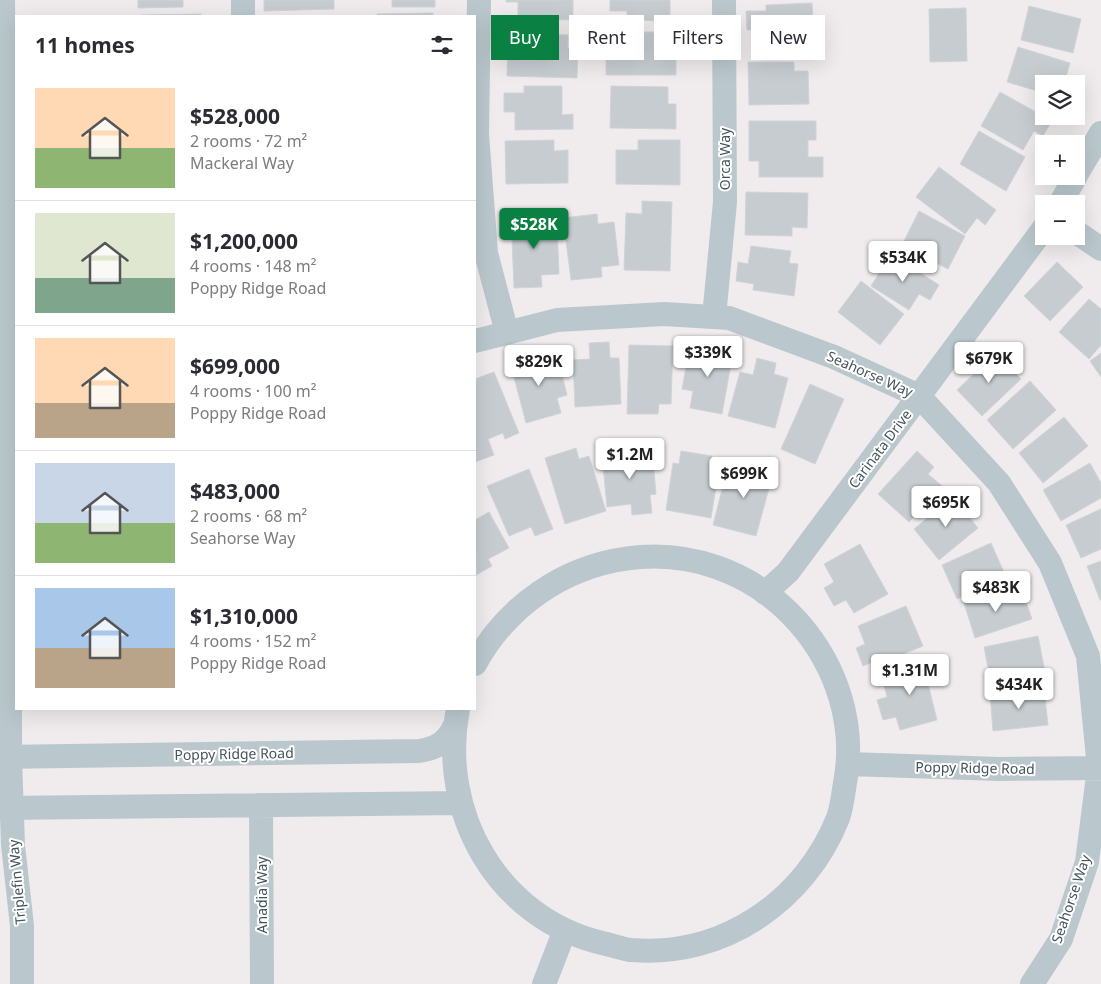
<!DOCTYPE html>
<html lang="en">
<head>
<meta charset="utf-8">
<style>
  :root { --surface:#fff; --page:#f7f7f7; --text:#2b2b33; --muted:#7c7c81; --line:#e1e1e2; --accent:#0b8043 }
  body { margin:0; font-family:"Noto Sans",sans-serif; background:var(--page); color:var(--text); height:100vh; display:flex; flex-direction:column; font-size:19px; white-space:nowrap }
  * { box-sizing:border-box; margin:0 }
  p { font-size:16px; color:var(--muted) }
  .icon { flex:none; width:28px; height:28px; fill:none; stroke:currentColor; stroke-width:2; stroke-linecap:round; stroke-linejoin:round }
  .map { position:relative; flex:1; overflow:hidden }
  .sheet { position:absolute; left:15px; top:15px; width:461px; height:695px; display:flex; flex-direction:column; background:var(--surface); border-radius:0px; box-shadow:0 5px 20px #0002 }
  .sheet>* { flex:none }
  .hud { position:absolute; left:491px; top:15px; width:475px; height:45px; display:flex; gap:10px }
  .buttons { position:absolute; left:1035px; top:75px; display:grid; gap:10px }
  .buttons a { display:grid; place-items:center; width:50px; height:50px; border-radius:0px; background:var(--surface); box-shadow:0 5px 20px #0002; font-size:25px }
  .price { position:absolute; translate:-50% -42px; padding:0 11px; border-radius:5px; background:#fff; color:#222; font-size:16px; line-height:32px; filter:drop-shadow(0 1px 2px #0008) }
  .price::after { content:''; position:absolute; left:50%; top:30px; width:15px; height:11px; margin-left:-8px; background:inherit; clip-path:polygon(0 0,100% 0,50% 100%) }
  .price.active { background:var(--accent); color:#fff }
  ul { padding:0; list-style:none }
  li { display:flex; align-items:center; gap:15px; height:125px; padding:0 20px }
  li+li { border-top:1px solid var(--line) }
  li span { display:grid; place-items:center; flex:none; width:140px; height:100px; border-radius:0px; color:#555 }
  li>.icon { margin-inline-start:auto }
  span .icon { width:60px; height:60px; fill:#fffc; stroke-width:1 }
  li b { font-size:21px }
  h2 { display:flex; justify-content:space-between; align-items:center; height:60px; padding:0 20px; font-size:21px }
  .tag { padding:0 18px; border-radius:0px; background:var(--surface); box-shadow:0 5px 20px #0002; font-size:18px; line-height:45px }
  .tag.active { background:var(--accent); color:#fff }
  .map>svg:first-child { display:block }
  .building { fill:#c6ccd0; stroke:#d0d4d9 }
  .lines { fill:none; stroke-linecap:round; stroke-linejoin:round }
  .street { stroke:#bac8cd; stroke-width:24 }
  .labels { text-anchor:middle; stroke-width:4; stroke-linejoin:round; paint-order:stroke }
  .street-label { font-size:14px; fill:#44545b; stroke:#fff }
</style>
</head>
<body>
<div class="map">
<svg width="1101" height="984" viewBox="0 0 1101 984">
  <rect width="100%" height="100%" fill="#f0eced"/>
  <!-- building -->
  <path class="building" d="M 138,0 L 183,0 L 183,7 L 138,8 Z
    M 264,0 L 334,0 L 334,9 L 264,11 Z
    M 392,0 L 435,0 L 435,7 L 392,7 Z
    M 506,0 L 573,0 L 573,20 L 518,19 L 518,2 L 506,2 Z
    M 610,0 L 670,0 L 670,21 L 627,20 L 627,11 L 610,11 Z
    M 812,3 L 814,45 L 758,48 L 757,30 L 747,30 L 746,11 L 766,11 L 766,5 Z
    M 1029,6 L 1081,19 L 1073,53 L 1021,40 Z
    M 966,8 L 967,61 L 930,62 L 929,9 Z
    M 433,13 L 433,16 L 377,16 L 377,14 Z
    M 201,14 L 201,16 L 141,16 L 141,15 Z
    M 616,32 L 676,32 L 676,75 L 606,75 L 606,47 L 616,47 Z
    M 508,33 L 568,35 L 568,48 L 578,48 L 577,78 L 507,76 Z
    M 1018,47 L 1070,63 L 1064,84 L 1044,84 L 1044,93 L 1007,82 Z
    M 748,62 L 794,62 L 794,71 L 808,71 L 809,104 L 749,105 Z
    M 524,86 L 562,86 L 562,115 L 573,114 L 573,129 L 515,130 L 515,112 L 504,112 L 504,93 L 524,93 Z
    M 611,86 L 668,87 L 668,104 L 676,104 L 676,129 L 610,128 Z
    M 1000,92 L 1052,121 L 1043,136 L 1034,131 L 1023,150 L 981,126 Z
    M 749,121 L 816,121 L 816,140 L 808,140 L 808,157 L 823,157 L 823,177 L 759,177 L 759,161 L 749,161 Z
    M 979,131 L 1025,157 L 1006,191 L 960,164 Z
    M 554,140 L 554,151 L 568,150 L 568,183 L 506,184 L 505,141 Z
    M 638,140 L 680,140 L 680,185 L 616,184 L 616,150 L 638,150 Z
    M 939,167 L 996,210 L 985,225 L 977,218 L 965,234 L 916,197 Z
    M 746,192 L 808,193 L 807,228 L 792,227 L 792,236 L 745,235 Z
    M 642,201 L 672,202 L 670,271 L 624,270 L 626,213 L 642,214 Z
    M 919,211 L 965,236 L 948,269 L 902,245 Z
    M 538,214 L 538,222 L 557,221 L 559,274 L 541,275 L 542,287 L 514,288 L 511,215 Z
    M 597,214 L 598,224 L 614,222 L 619,265 L 601,267 L 602,277 L 571,280 L 563,218 Z
    M 751,246 L 791,251 L 789,263 L 798,264 L 794,296 L 753,290 L 754,284 L 736,281 L 738,262 L 748,264 Z
    M 891,254 L 939,285 L 930,300 L 919,294 L 909,310 L 871,286 Z
    M 1057,262 L 1083,287 L 1050,321 L 1024,296 Z
    M 861,281 L 904,314 L 880,345 L 838,312 Z
    M 1089,299 L 1101,309 L 1101,345 L 1089,359 L 1059,332 Z
    M 609,342 L 610,358 L 619,358 L 621,404 L 575,407 L 573,360 L 590,359 L 589,343 Z
    M 629,345 L 673,346 L 671,404 L 659,404 L 658,414 L 627,414 Z
    M 690,345 L 733,353 L 722,414 L 690,408 L 693,391 L 682,389 Z
    M 996,353 L 1021,379 L 982,416 L 957,390 Z
    M 1101,353 L 1101,377 L 1090,361 Z
    M 557,355 L 567,395 L 557,398 L 561,413 L 526,423 L 510,362 L 529,357 L 531,362 Z
    M 757,358 L 776,363 L 774,374 L 788,378 L 775,428 L 728,416 L 740,372 L 753,375 Z
    M 494,372 L 519,433 L 505,439 L 503,433 L 488,439 L 494,455 L 475,462 L 475,379 Z
    M 1030,381 L 1056,410 L 1013,449 L 987,420 Z
    M 810,384 L 844,399 L 815,464 L 781,449 Z
    M 1064,417 L 1088,446 L 1043,483 L 1019,453 Z
    M 576,448 L 579,459 L 589,456 L 606,511 L 565,524 L 545,458 Z
    M 652,449 L 656,494 L 650,495 L 652,513 L 632,515 L 631,504 L 607,507 L 603,465 L 608,465 L 607,453 Z
    M 681,451 L 712,456 L 709,473 L 718,475 L 711,518 L 666,510 L 673,463 L 679,464 Z
    M 917,451 L 934,467 L 928,474 L 942,486 L 909,522 L 878,494 Z
    M 748,463 L 774,470 L 756,536 L 713,525 L 728,466 L 746,471 Z
    M 1090,463 L 1101,483 L 1101,498 L 1061,521 L 1043,490 Z
    M 529,469 L 553,529 L 535,536 L 531,527 L 509,536 L 487,486 Z
    M 953,497 L 978,528 L 939,560 L 914,529 Z
    M 1101,509 L 1101,549 L 1081,558 L 1066,525 Z
    M 489,512 L 509,548 L 488,559 L 492,566 L 476,575 L 475,520 Z
    M 991,543 L 1006,577 L 957,599 L 942,565 Z
    M 860,544 L 888,594 L 854,613 L 846,600 L 834,606 L 824,588 L 834,582 L 824,564 Z
    M 1101,561 L 1101,600 L 1100,600 L 1087,566 Z
    M 1008,588 L 1013,603 L 1025,599 L 1032,619 L 975,638 L 964,603 Z
    M 906,606 L 923,646 L 884,662 L 882,658 L 863,666 L 856,648 L 865,644 L 858,626 Z
    M 1038,636 L 1045,672 L 991,683 L 984,647 Z
    M 938,662 L 943,681 L 928,684 L 937,720 L 900,730 L 896,717 L 883,720 L 877,700 L 887,697 L 882,677 Z
    M 1044,688 L 1048,725 L 993,731 L 990,694 Z"/>
  <g class="lines">
    <!-- street -->
    <path class="street" d="M 3,0 L 10,512 L 10,757 L 13,845 L 22,926 L 22,984
      M 243,0 L 243,16
      M 479,0 L 477,134 L 486,253 L 507,333
      M 1076,175 L 1101,133
      M 1060,204 L 1076,176
      M 1076,232 L 1101,249
      M 714,317 L 725,202 L 724,0
      M 475,341 L 557,320 L 664,314 L 729,318 L 834,357 L 919,396 L 999,483 L 1050,563 L 1088,656 L 1099,768 L 1087,862 L 1061,939 L 1032,984
      M 765,593 L 788,572 L 1044,228
      M 458,709 C 438,812 497,918 602,943 C 612,945 622,949 631,950 C 723,958 805,901 838,818 C 842,807 843,794 845,783 C 856,725 837,666 798,622 C 704,517 541,544 475,664
      M 0,757 L 419,751 C 438,748 447,742 455,725
      M 848,764 L 1000,769 L 1101,768
      M 261,805 L 262,984
      M 0,808 L 461,803
      M 544,984 L 565,930"/>
  </g>
  <g class="labels">
    <!-- street labels -->
    <g class="street-label">
      <text transform="translate(725 159) rotate(-90)" y="5">Orca Way</text>
      <text transform="translate(870 374) rotate(24)" y="5">Seahorse Way</text>
      <text transform="translate(880 449) rotate(-53)" y="5">Carinata Drive</text>
      <text transform="translate(234 754) rotate(-1)" y="5">Poppy Ridge Road</text>
      <text transform="translate(975 768) rotate(1)" y="5">Poppy Ridge Road</text>
      <text transform="translate(17 882) rotate(-95)" y="5">Triplefin Way</text>
      <text transform="translate(262 895) rotate(-90)" y="5">Anadia Way</text>
      <text transform="translate(1071 899) rotate(-71)" y="5">Seahorse Way</text>
    </g>
  </g>
</svg>
<div class="buttons">
<a><svg class="icon" aria-label="layers" viewBox="0 0 24 24"><path d="M12 4l9 5-9 5-9-5zM3 14l9 5 9-5"/></svg></a>
<a>+</a>
<a>−</a>
</div>
<b class="price active" style="left:534px;top:250px">$528K</b>
<b class="price" style="left:903px;top:283px">$534K</b>
<b class="price" style="left:708px;top:378px">$339K</b>
<b class="price" style="left:989px;top:384px">$679K</b>
<b class="price" style="left:539px;top:387px">$829K</b>
<b class="price" style="left:630px;top:480px">$1.2M</b>
<b class="price" style="left:744px;top:499px">$699K</b>
<b class="price" style="left:946px;top:528px">$695K</b>
<b class="price" style="left:996px;top:613px">$483K</b>
<b class="price" style="left:910px;top:696px">$1.31M</b>
<b class="price" style="left:1019px;top:710px">$434K</b>
<div class="hud">
<a class="tag active">Buy</a>
<a class="tag">Rent</a>
<a class="tag">Filters</a>
<a class="tag">New</a>
</div>
<section class="sheet">
<h2>11 homes<svg class="icon" aria-label="filters" viewBox="0 0 24 24"><path d="M4 7h16M4 17h16"/><circle cx="9" cy="7" r="2"/><circle cx="15" cy="17" r="2"/></svg></h2>
<ul>
<li><span style="background:linear-gradient(#ffd9b3 60%,#8fb573 0)"><svg class="icon" aria-label="home" viewBox="0 0 24 24"><path d="M3 11l9-7 9 7M6 9v11h12V9"/></svg></span><div><b>$528,000</b><p>2 rooms · 72 m²</p><p>Mackeral Way</p></div></li>
<li><span style="background:linear-gradient(#dfe7d0 65%,#7fa58c 0)"><svg class="icon" aria-label="home" viewBox="0 0 24 24"><path d="M3 11l9-7 9 7M6 9v11h12V9"/></svg></span><div><b>$1,200,000</b><p>4 rooms · 148 m²</p><p>Poppy Ridge Road</p></div></li>
<li><span style="background:linear-gradient(#ffd9b3 65%,#b9a48a 0)"><svg class="icon" aria-label="home" viewBox="0 0 24 24"><path d="M3 11l9-7 9 7M6 9v11h12V9"/></svg></span><div><b>$699,000</b><p>4 rooms · 100 m²</p><p>Poppy Ridge Road</p></div></li>
<li><span style="background:linear-gradient(#c9d6e8 60%,#8fb573 0)"><svg class="icon" aria-label="home" viewBox="0 0 24 24"><path d="M3 11l9-7 9 7M6 9v11h12V9"/></svg></span><div><b>$483,000</b><p>2 rooms · 68 m²</p><p>Seahorse Way</p></div></li>
<li><span style="background:linear-gradient(#a9c7e8 60%,#b9a48a 0)"><svg class="icon" aria-label="home" viewBox="0 0 24 24"><path d="M3 11l9-7 9 7M6 9v11h12V9"/></svg></span><div><b>$1,310,000</b><p>4 rooms · 152 m²</p><p>Poppy Ridge Road</p></div></li>
</ul>
</section>
</div>
</body>
</html>
